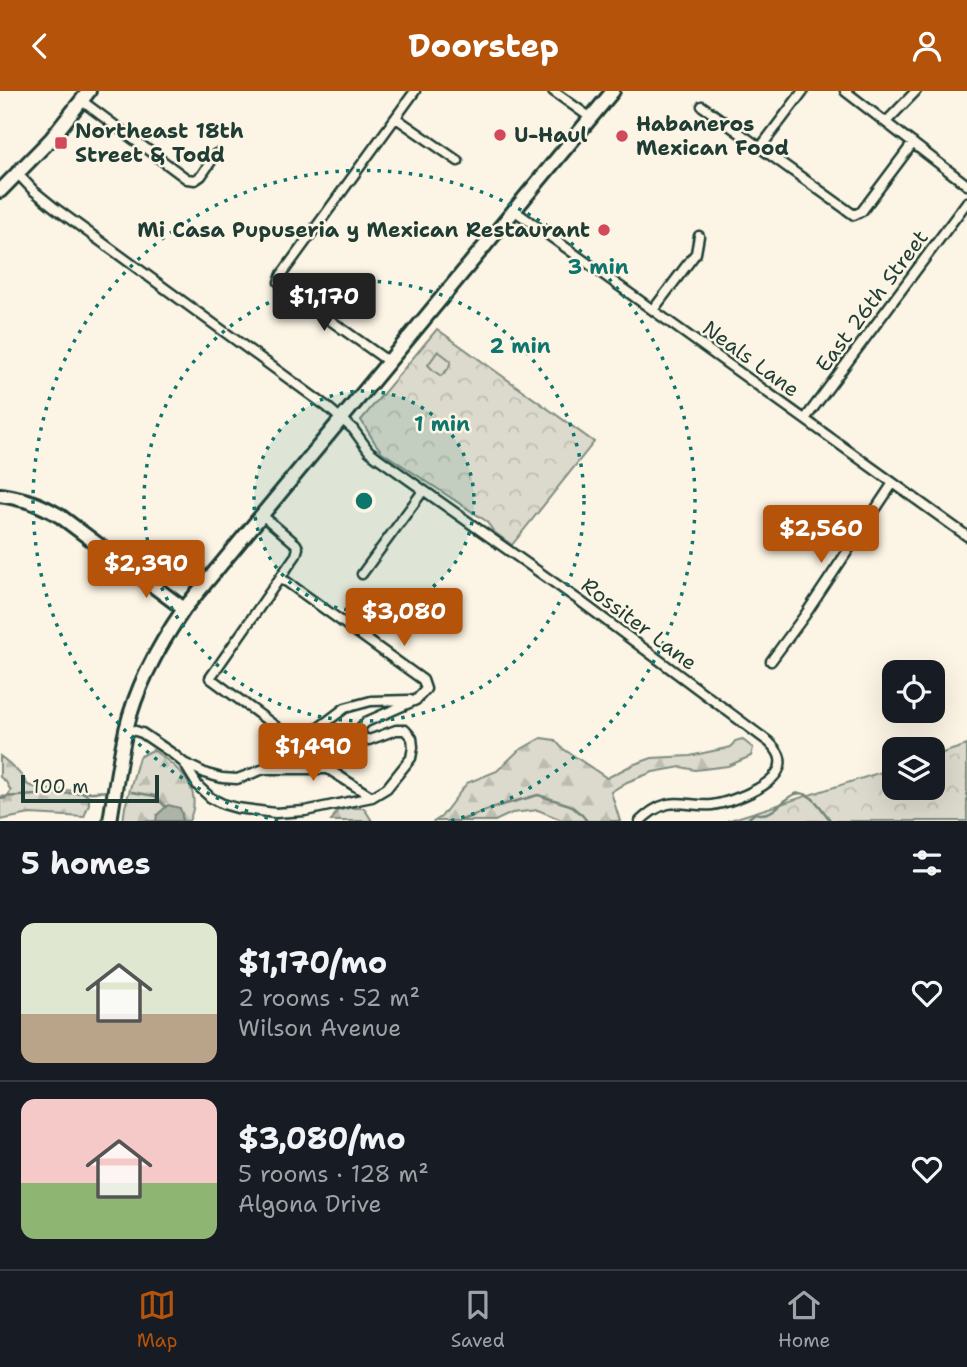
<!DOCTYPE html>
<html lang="en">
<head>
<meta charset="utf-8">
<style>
  :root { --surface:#171b24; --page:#20242c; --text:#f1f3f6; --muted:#9ea1a6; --line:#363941; --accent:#b45309 }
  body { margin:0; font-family:"Shantell Sans",sans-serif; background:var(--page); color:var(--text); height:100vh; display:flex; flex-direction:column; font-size:26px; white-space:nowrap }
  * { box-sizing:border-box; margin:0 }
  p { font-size:23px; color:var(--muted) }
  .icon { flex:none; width:38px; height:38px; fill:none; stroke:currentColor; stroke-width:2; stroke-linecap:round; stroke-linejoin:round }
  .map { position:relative; height:730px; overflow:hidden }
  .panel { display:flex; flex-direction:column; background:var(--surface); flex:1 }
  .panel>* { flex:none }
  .fabs { position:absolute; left:882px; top:569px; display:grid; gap:14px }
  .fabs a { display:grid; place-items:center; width:63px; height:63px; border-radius:14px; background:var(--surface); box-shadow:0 7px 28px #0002; font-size:35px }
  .scale { position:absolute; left:21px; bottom:18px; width:138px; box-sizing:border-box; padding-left:7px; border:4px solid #1f3d34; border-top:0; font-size:19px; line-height:24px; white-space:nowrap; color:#1f3d34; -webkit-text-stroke:5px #fcf5e5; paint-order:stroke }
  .price { position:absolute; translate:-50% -60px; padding:0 16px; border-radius:7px; background:var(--accent); color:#fff; font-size:23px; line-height:46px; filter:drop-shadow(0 2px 4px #0008) }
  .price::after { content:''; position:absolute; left:50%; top:42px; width:21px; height:16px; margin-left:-10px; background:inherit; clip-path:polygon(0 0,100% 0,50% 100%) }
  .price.selected { background:#222; color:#fff }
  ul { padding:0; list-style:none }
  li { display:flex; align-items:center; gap:21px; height:175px; padding:0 21px }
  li+li { border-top:2px solid var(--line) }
  li span { display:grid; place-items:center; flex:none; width:196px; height:140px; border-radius:14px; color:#555 }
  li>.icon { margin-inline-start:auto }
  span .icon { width:84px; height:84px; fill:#fffc; stroke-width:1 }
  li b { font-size:30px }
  h2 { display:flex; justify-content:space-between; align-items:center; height:84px; padding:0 21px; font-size:30px }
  header { display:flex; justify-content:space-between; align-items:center; height:91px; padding:0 21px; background:var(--accent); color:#fff; font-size:32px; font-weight:700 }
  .menu { display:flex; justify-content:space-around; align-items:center; height:98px; border-top:2px solid var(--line); background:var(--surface); font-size:19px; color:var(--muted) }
  .menu a { display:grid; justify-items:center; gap:4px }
  .menu .selected { color:var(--accent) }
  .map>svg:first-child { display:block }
  .forest { fill:url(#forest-firs); stroke:#7e8c80; stroke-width:2 }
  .park { fill:url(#park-crowns); stroke:#7e8c80; stroke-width:2 }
  .garden { fill:#dcdacc; stroke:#7e8c80; stroke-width:2 }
  .water { fill:#aeb3a7; stroke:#758479; stroke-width:2 }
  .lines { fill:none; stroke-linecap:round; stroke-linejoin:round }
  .stream { stroke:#758479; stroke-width:2.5 }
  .street-casing { stroke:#1f3d34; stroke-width:13 }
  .secondary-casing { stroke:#1f3d34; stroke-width:18 }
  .street { stroke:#fcf5e5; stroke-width:8 }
  .secondary { stroke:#fcf5e5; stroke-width:12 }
  .ring { fill:none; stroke:#0f766e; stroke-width:3.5; stroke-dasharray:3.5 7 }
  .poi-dot { fill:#d1495b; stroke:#fcf5e5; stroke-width:2.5 }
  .labels { text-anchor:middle; stroke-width:5; stroke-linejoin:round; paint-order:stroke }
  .poi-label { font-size:21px; font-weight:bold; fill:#1f3d34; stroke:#fcf5e5; text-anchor:start }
  .street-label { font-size:21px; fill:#1f3d34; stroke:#fcf5e5 }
  .centre { fill:#0f766e; stroke:#fcf5e5; stroke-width:3.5 }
  .ring-label { font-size:21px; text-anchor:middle; font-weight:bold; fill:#0f766e; stroke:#fcf5e5; stroke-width:5; stroke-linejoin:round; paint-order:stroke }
</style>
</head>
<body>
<header><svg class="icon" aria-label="back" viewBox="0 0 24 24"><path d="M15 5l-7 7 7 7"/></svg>Doorstep<svg class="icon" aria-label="person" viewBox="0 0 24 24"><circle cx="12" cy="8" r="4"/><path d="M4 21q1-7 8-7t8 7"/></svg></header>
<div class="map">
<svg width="967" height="730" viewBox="0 0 967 730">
  <defs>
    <pattern id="forest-firs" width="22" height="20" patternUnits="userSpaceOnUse" patternTransform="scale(1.75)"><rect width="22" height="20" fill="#dcdacc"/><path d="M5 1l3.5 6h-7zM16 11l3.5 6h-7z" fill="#bcbcb0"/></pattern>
    <pattern id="park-crowns" width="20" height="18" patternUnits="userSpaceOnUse" patternTransform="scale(1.75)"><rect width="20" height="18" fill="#dcdacc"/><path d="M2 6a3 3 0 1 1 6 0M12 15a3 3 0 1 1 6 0" fill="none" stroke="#bcbcb0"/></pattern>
  </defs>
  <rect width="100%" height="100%" fill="#fcf5e5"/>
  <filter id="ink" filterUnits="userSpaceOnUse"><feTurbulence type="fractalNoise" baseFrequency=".0143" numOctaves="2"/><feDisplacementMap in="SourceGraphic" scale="14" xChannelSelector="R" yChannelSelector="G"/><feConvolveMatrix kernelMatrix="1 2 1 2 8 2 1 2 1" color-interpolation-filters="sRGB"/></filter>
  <g filter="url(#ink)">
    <!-- forest -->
    <path class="forest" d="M 541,647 L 555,649 L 562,657 L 607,687 L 632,674 L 652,667 L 690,665 L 731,656 L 735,650 L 742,648 L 753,657 L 751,665 L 728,675 L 695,679 L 681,676 L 653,681 L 627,691 L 611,701 L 620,730 L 564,730 L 538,719 L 512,722 L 495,730 L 435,730 L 441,726 L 467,692 L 497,680 L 518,660 Z
      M 153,659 C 177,676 205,696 189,730 L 123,730 L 125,716 L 139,666 Z
      M 0,665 C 11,673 21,682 28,694 L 40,698 L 82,700 L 89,706 L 89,713 L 84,726 L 30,723 L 0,729 L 0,708 L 5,708 L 11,700 L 6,691 L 0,686 Z
      M 349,717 L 364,717 L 372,730 L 331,730 L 337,720 Z"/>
    <!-- park -->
    <path class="park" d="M 437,238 L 594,351 L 512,454 L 494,441 L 486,430 L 382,361 L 375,352 L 361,329 Z
      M 967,654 L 967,730 L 727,730 L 894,677 L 894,696 L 933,696 L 933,665 Z"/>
    <!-- garden -->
    <path class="garden" d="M 438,260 L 451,270 L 448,278 L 441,285 L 433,279 L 428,274 Z"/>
    <!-- water -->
    <path class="water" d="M 168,714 L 180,717 L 182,724 L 182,730 L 156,730 L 157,724 Z"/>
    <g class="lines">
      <!-- stream -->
      <path class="stream" d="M 132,701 L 155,705 L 165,715
        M 0,706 L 112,700
        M 459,730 L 495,716 L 538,704 L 570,714 L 582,724 L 587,730
        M 749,730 L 749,727 L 755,722 C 781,730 788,687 813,708 C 820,714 825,723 831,730"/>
      <!-- street casing -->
      <g class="street-casing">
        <path id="street" d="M 553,0 L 591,27
          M 845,0 L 967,94
          M 82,10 L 187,88 L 195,89 L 201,85 L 216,63
          M 702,15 L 854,124 L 862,120 L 913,52
          M 396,27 L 458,70
          M 886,31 L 916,0
          M 760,57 L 803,0
          M 17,82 L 34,100 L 55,117 L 326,315 L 353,338 L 369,360 L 378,367 L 580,510 L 769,651 C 773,655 777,659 779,664 C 790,691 732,711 712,714 C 697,716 683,710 668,713 C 656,716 649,722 640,730
          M 515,120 L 967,445
          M 653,219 L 696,162 L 699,145
          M 389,271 L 286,198 L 279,191 L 282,183 L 415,0
          M 805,328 L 967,111
          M 262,424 L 296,453 L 298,457 L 296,464 L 210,587 L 298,652
          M 362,483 L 423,400
          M 771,570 L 805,524 L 893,392
          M 126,637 L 142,642 L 173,663 L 184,672 L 198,695 L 211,707 L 223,713 L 237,717 L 275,722 L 305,720 L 372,706 L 387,697 L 411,667 L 413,656 L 412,647 L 405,639 L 396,639 L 369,649 L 362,646 L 360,637 L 366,631 L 416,609 L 426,598 L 423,589 L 287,491 L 280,488
          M 184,672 L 207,683 L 222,687 L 237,688 L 264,678 L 345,617 L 371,610 L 410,609
          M 265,678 L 328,678 L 372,706"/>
      </g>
      <!-- secondary casing -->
      <g class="secondary-casing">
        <path id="secondary" d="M 0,100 L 51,48 L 89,0
          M 0,404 C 25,408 38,412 60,425 L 184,518
          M 110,730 C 115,700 119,669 126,639 C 136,596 159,554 184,518 L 613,0"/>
      </g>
      <!-- street -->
      <use href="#street" class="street"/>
      <!-- secondary -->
      <use href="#secondary" class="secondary"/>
    </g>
  </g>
  <!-- distance rings -->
  <circle cx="364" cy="410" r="110" fill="#0f766e" fill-opacity=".12"/>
  <g class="ring">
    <circle cx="364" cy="410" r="110"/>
    <circle cx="364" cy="410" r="220"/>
    <path d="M278 730A331 331 0 1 1 450 730"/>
  </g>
  <!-- markers -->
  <g class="poi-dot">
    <circle cx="500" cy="44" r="7"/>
    <circle cx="622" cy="45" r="7"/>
    <rect x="54" y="45" width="14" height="14" rx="3.5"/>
    <circle cx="604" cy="139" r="7"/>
  </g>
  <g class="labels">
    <!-- poi labels -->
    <g class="poi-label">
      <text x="636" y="40">Habaneros<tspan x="636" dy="24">Mexican Food</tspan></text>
      <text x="75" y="47">Northeast 18th<tspan x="75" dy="24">Street &amp; Todd</tspan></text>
      <text x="514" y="51">U-Haul</text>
      <text x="590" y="146" text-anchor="end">Mi Casa Pupuseria y Mexican Restaurant</text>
    </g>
    <!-- street labels -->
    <g class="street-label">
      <text transform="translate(872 210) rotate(-53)" y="7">East 26th Street</text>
      <text transform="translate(751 268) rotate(36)" y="7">Neals Lane</text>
      <text transform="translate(639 533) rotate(37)" y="7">Rossiter Lane</text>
    </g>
  </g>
  <circle cx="364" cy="410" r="10" class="centre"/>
  <g class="ring-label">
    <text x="598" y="183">3 min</text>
    <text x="520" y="262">2 min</text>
    <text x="442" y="340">1 min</text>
  </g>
</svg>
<div class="fabs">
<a><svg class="icon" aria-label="locate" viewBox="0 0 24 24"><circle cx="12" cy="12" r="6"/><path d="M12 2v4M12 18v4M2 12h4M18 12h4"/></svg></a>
<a><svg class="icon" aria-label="layers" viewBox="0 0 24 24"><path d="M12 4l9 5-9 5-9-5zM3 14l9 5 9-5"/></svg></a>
</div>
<div class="scale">100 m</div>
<b class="price selected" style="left:324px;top:242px">$1,170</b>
<b class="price" style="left:821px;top:474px">$2,560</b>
<b class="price" style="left:146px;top:509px">$2,390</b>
<b class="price" style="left:404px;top:557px">$3,080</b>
<b class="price" style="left:313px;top:692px">$1,490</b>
</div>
<section class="panel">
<h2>5 homes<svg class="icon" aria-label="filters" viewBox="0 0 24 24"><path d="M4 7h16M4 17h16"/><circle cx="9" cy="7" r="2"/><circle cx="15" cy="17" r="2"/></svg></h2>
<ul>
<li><span style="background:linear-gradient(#dfe7d0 65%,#b9a48a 0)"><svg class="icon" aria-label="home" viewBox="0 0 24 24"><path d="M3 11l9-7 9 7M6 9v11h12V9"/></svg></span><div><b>$1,170/mo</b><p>2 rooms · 52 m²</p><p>Wilson Avenue</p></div><svg class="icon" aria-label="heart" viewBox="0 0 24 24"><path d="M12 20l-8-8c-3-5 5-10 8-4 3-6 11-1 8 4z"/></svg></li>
<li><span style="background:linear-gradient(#f6c9c9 60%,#8fb573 0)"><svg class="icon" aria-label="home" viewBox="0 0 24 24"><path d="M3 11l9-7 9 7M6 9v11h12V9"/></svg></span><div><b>$3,080/mo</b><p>5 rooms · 128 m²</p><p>Algona Drive</p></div><svg class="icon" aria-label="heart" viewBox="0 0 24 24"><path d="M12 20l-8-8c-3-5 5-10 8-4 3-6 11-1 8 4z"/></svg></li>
</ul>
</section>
<nav class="menu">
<a class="selected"><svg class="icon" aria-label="map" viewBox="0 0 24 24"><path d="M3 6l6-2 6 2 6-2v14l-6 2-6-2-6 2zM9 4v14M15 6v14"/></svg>Map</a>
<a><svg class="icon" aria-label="saved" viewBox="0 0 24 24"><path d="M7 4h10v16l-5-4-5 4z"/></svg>Saved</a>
<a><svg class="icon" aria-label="home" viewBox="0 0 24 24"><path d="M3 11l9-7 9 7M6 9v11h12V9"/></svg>Home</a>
</nav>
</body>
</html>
